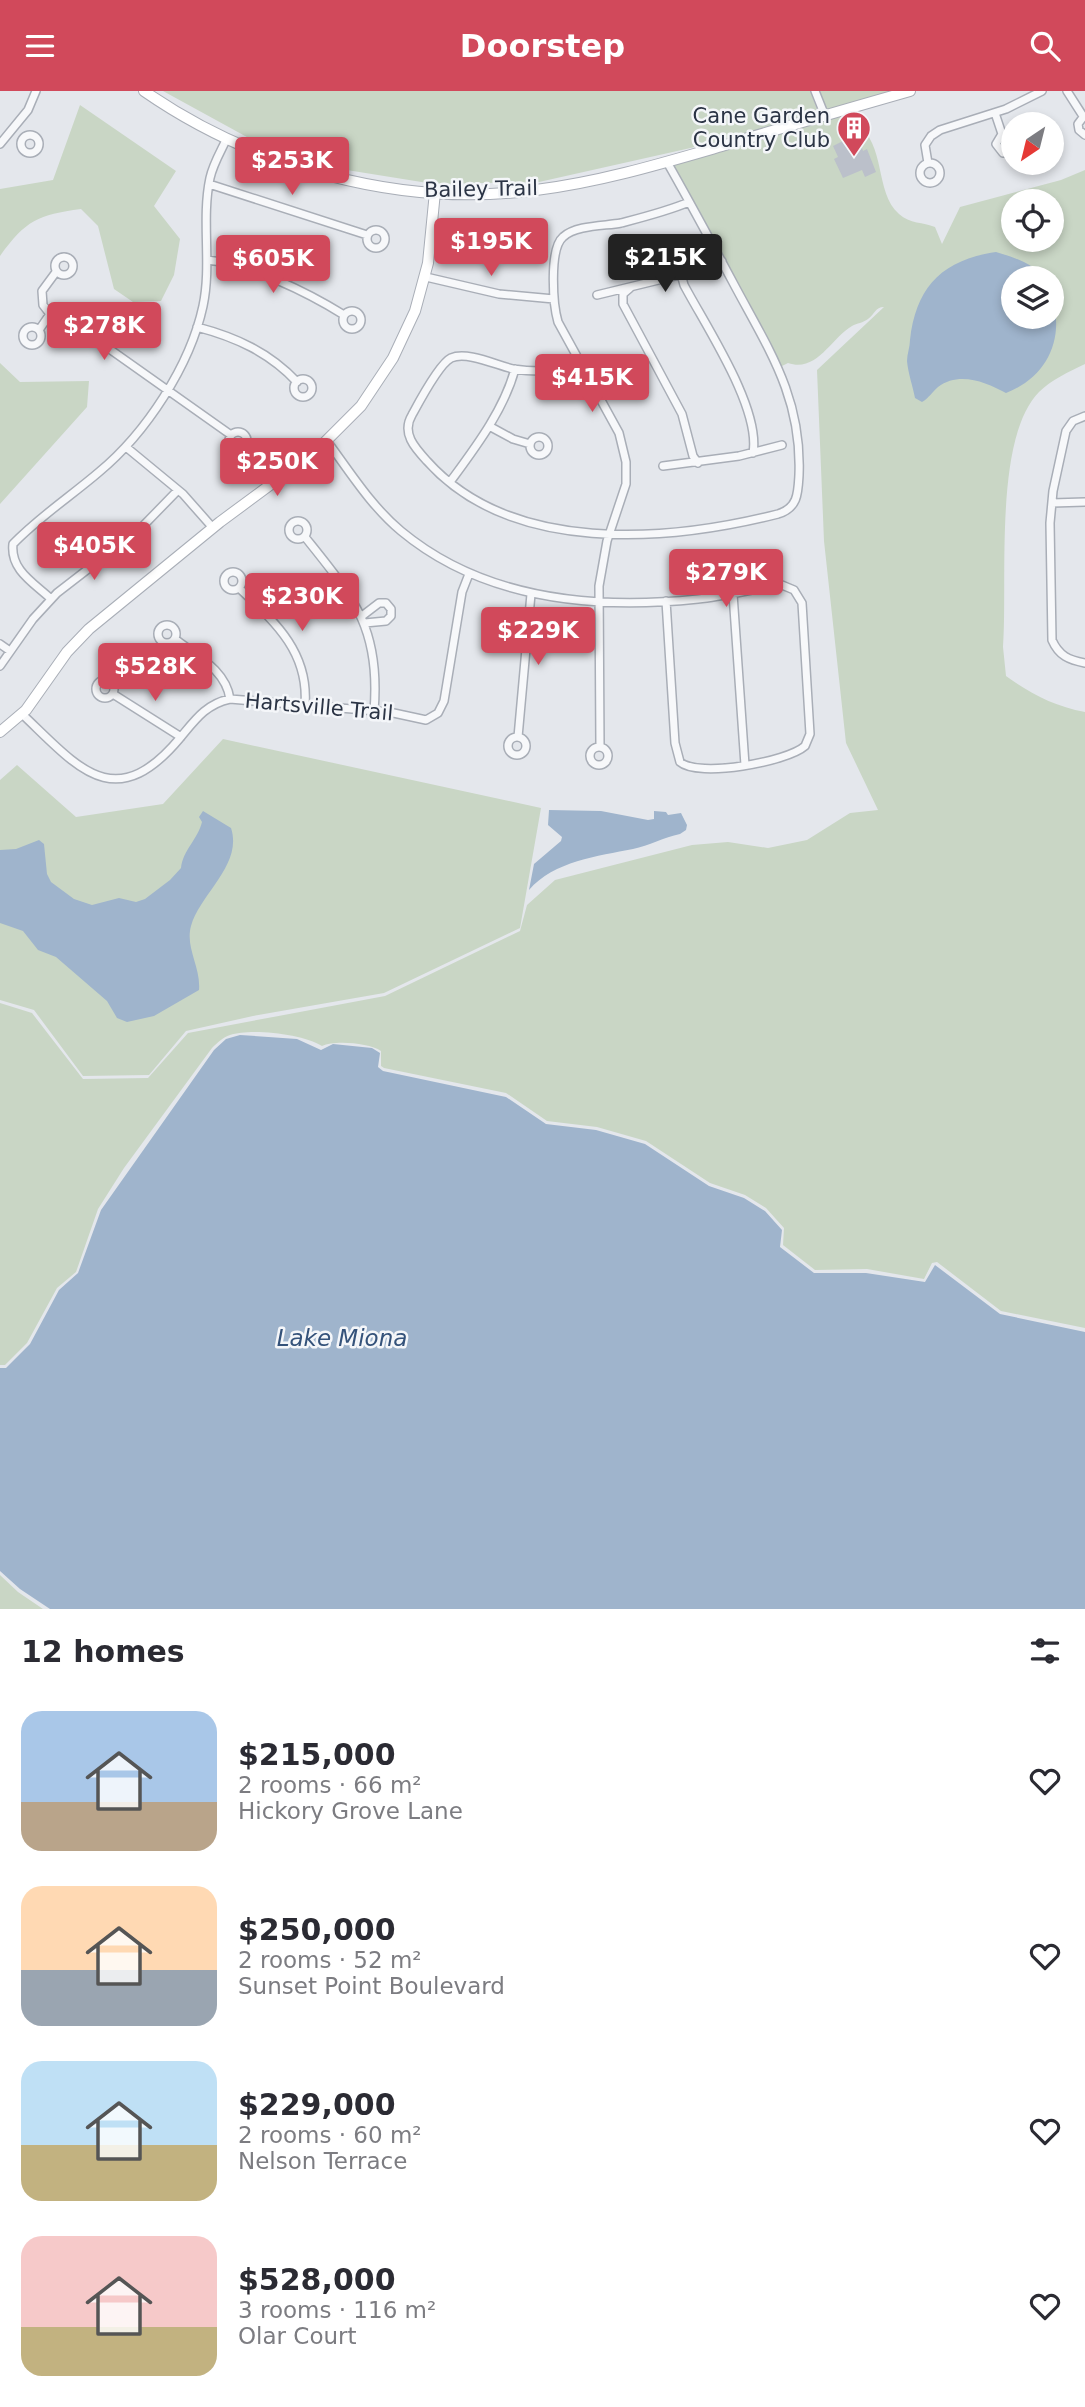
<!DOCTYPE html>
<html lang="en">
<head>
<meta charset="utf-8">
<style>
  :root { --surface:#fff; --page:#f7f7f7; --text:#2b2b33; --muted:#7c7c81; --accent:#d1495b }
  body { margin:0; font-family:"DejaVu Sans",sans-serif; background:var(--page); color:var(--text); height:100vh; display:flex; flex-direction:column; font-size:26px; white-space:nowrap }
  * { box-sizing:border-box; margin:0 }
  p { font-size:23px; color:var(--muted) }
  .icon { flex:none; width:38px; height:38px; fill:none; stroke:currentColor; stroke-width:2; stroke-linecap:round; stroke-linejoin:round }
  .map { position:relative; height:1518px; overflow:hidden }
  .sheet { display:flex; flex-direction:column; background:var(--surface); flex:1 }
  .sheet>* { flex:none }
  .needle { width:46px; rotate:215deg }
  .controls { position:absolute; left:1001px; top:21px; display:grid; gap:14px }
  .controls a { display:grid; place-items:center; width:63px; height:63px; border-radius:50%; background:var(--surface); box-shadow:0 4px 10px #0003; font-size:35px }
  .price { position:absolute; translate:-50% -60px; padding:0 16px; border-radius:7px; background:var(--accent); color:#fff; font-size:23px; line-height:46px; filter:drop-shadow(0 2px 4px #0008) }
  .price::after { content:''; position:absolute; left:50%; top:42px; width:21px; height:16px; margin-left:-10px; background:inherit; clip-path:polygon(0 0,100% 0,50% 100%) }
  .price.selected { background:#222; color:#fff }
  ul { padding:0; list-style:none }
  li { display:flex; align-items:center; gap:21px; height:175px; padding:0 21px }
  li span { display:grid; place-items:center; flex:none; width:196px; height:140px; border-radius:21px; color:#555 }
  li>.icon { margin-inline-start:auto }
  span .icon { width:84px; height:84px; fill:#fffc; stroke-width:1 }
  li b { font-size:30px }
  h2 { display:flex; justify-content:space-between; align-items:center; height:84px; padding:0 21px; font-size:30px }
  header { display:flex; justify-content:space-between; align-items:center; height:91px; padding:0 21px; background:var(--accent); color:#fff; font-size:32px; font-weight:700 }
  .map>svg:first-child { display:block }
  .green { fill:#c9d6c5; fill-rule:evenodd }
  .water { fill:#9fb4cc }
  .building { fill:#bbc0ca }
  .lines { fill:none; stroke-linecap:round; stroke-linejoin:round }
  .street-casing { stroke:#a9aeb7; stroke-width:10 }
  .secondary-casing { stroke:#a9aeb7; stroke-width:12 }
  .street { stroke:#f7f8fa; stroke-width:7 }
  .secondary { stroke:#fff; stroke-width:10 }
  .labels { text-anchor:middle; stroke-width:5; stroke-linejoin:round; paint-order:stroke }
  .poi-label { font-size:21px; fill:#2b3445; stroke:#f4f6f9; text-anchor:end }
  .street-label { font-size:21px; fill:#2b3445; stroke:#f4f6f9 }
  .water-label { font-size:23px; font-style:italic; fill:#34527a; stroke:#f4f6f9 }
</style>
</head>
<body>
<header><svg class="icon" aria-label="menu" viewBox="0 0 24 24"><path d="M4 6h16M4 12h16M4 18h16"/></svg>Doorstep<svg class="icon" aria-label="search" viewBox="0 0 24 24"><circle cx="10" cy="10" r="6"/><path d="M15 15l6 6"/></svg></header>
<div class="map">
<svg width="1085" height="1518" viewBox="0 0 1085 1518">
  <rect width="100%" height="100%" fill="#e4e7ec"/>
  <!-- green -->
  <path class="green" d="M 163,0 L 810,0 L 817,18 L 812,23 L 744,45 L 539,91 L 434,93 L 328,76 L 256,51 Z
    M 817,0 L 898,0 L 827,21 Z
    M 80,14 L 176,80 L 154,115 L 180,148 L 174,184 L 161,210 L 133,211 L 114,198 L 98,135 L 81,118 C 38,124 26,129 0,165 L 0,98 L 53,89 Z
    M 855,20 L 856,32 C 887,54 874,101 899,123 C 910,133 923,131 935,136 L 942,153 L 960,116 L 1061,89 L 1085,79 L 1085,273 C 1070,280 1051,289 1039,301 C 993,348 1008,491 1003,556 L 1006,585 C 1031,603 1054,615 1085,621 L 1085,1237 L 1001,1220 L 937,1171 L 932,1172 L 924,1188 L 867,1178 L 815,1179 L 783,1154 L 784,1137 L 766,1117 L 745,1104 L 710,1092 L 646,1050 L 597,1036 L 547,1030 L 506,1002 L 384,977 L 381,975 L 381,960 C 369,952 335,949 322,955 C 303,943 251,937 230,944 C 223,946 217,952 212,957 L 124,1077 L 98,1118 L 76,1181 L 57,1197 L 27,1252 L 5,1274 L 0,1274 L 0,912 L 32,922 L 83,988 L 148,987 L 188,942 L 385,905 L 520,840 L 527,814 L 555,789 L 692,754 L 728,751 L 768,757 L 807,749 L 850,722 L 878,719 L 846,652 L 824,450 L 817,279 L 884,216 C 875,216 875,223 868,228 C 863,232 857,232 852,235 C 831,247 817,282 788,272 L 778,277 L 669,74 ZM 1013,110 L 1052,110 L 1052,149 L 1013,149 ZM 1013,187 L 1052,187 L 1052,226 L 1013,226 Z
    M 0,272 L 20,291 L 89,290 L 87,316 L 0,413 Z
    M 223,648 L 541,717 L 520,837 L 384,902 L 253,925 L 186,940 L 149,984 L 83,985 L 34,919 L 0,909 L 0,689 L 17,674 L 76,726 L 163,713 Z
    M 0,1484 L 18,1501 L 43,1518 L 0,1518 Z"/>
  <!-- water -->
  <path class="water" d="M 996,161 C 1013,166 1033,172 1043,187 L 1013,187 L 1013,226 L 1052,226 L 1052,206 C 1065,248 1047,286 1006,302 C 986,291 959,280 938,296 C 932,301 929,307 922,311 L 915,307 C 913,296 908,282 907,270 C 907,263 910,256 910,249 C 916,196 942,169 996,161 Z
    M 549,719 L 601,720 L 648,729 L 654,728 L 654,720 L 666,721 L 668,724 L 681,722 L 687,734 L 686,739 L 680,743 C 664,746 649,755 633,758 C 598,765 554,770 529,799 L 534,773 L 561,750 L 562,746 L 548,734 Z
    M 203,720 L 231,737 C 243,774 200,803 191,835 C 185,857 201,876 199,899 L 154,925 L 127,931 L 117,927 L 107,910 L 56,866 L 38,859 L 23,840 L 0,832 L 0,759 L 16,758 L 39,749 L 44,753 L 47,783 L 51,791 L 74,808 L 92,814 L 119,807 L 136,811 L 145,808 L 170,789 L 181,777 C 183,759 198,748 202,731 L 199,726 Z
    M 240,944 L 297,948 L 321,959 L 333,953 L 372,957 L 380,962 L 378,976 L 383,980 L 506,1006 L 546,1033 L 596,1039 L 645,1053 L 709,1095 L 744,1107 L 765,1120 L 782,1139 L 780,1156 L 814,1182 L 866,1182 L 925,1191 L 935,1174 L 1000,1223 L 1085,1241 L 1085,1518 L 50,1518 L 20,1498 L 0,1480 L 0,1277 L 6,1277 L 30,1253 L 59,1199 L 78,1182 L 101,1119 L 214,959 L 226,948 Z"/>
  <!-- building -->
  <path class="building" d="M 851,46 L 856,55 L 861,54 L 863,60 L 867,58 L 876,81 L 865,86 L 862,79 L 843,87 L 834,68 L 838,66 L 833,55 Z"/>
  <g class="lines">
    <!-- street casing -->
    <g class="street-casing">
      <path id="street" d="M 815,0 L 825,25
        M 1067,0 L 1083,25
        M 995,22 L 1002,43
        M 1084,25 L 1078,33 L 1079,39 L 1085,44
        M21 53a9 9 0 1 1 18 0a9 9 0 1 1-18 0Z
        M 1013,45 L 1002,43 L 996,53 L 1003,62 L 1013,59
        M 0,53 L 28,19 L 36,0
        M 928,72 L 925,54 L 931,45 L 940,39 L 1006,18 L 1042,0
        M920 82a10 10 0 1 1 20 0a10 10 0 1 1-20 0Z
        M 209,93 L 367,144
        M367 148a9 9 0 1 1 18 0a9 9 0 1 1-18 0Z
        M55 175a9 9 0 1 1 18 0a9 9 0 1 1-18 0Z
        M 207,169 C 250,173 307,201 344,224
        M 56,181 L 42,200 L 43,214 L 50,223 L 101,252 L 231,344
        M 681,183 L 684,194 C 705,234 761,317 753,362
        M 426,186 L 499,203 L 554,208
        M 630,197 L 623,203 L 623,213 L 682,323 L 693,365 L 698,372
        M 597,204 L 675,185 L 722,170
        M343 229a9 9 0 1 1 18 0a9 9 0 1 1-18 0Z
        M102 243a9 9 0 1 1 18 0a9 9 0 1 1-18 0Z
        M23 245a9 9 0 1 1 18 0a9 9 0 1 1-18 0Z
        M 197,236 C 235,246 269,261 297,291
        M 39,239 L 50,223
        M 581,273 C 560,281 535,281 513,278 C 496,274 467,260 451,267 C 439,273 419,311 412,324 C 401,342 415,357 427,370 C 511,464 667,451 778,423 C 798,417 798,402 799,384 C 802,309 771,262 737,199 C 714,156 691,113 667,71
        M294 297a9 9 0 1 1 18 0a9 9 0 1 1-18 0Z
        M 1085,325 L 1073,330 L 1066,340 L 1053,400 L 1050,432 L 1052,549 C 1059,565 1069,569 1085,572
        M 489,335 L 513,348 L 530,353
        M229 350a9 9 0 1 1 18 0a9 9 0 1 1-18 0Z
        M530 355a9 9 0 1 1 18 0a9 9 0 1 1-18 0Z
        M 327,350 C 350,381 371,415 401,440 C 484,509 594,519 698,508 C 726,505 753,498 782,494 L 794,499 L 802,512 L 810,643 L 805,655 C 787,671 698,687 680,671 L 675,652 L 666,510
        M 126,356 L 183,403 L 213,437
        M 663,375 L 739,365 L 782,354
        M 450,391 C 475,357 504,319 515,278
        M 1052,412 L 1085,411
        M289 439a9 9 0 1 1 18 0a9 9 0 1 1-18 0Z
        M 305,446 C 353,506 381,537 374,620
        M224 490a9 9 0 1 1 18 0a9 9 0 1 1-18 0Z
        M 239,497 C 275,531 309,561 305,614
        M 733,503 L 745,674
        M 51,508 C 34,492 10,479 13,453 C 39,426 71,405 99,381 C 146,342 190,275 203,215 C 212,173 201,129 210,87 C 213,73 221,60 227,47
        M 362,525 L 379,512 L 386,512 L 391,518 L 391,525 L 386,530 L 365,532
        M158 543a9 9 0 1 1 18 0a9 9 0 1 1-18 0Z
        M 175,548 C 197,565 226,579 230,608
        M 0,553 L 10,560
        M 0,575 L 33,528 L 57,502 L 141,437 L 178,399
        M96 598a9 9 0 1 1 18 0a9 9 0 1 1-18 0Z
        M 113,603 L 181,646
        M 22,623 C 77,675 114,726 180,647 C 195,629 206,613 230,608 L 389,621 L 426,629 L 438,622 L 444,610 L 462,501 L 469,483
        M508 655a9 9 0 1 1 18 0a9 9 0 1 1-18 0Z
        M 518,646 L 531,503
        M590 665a9 9 0 1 1 18 0a9 9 0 1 1-18 0Z
        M 600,656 L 599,495 L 607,450 L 626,393 L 626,371 L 619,342 L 558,231 C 553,214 549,158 563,146 C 576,134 605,135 621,132 C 644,126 668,120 689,111"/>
    </g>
    <!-- secondary casing -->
    <g class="secondary-casing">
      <path id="secondary" d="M 144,0 C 255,77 401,117 536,99 C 600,91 660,73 722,55 C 784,36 847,18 910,0
        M 0,641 L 26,619 L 67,561 L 89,538 L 220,431 L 316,360 L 361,315 L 393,267 L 415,220 L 428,172 L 435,101"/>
    </g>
    <!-- street -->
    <use href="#street" class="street"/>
    <!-- secondary -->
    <use href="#secondary" class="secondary"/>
  </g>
  <!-- icons -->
  <defs>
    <g id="building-pin" transform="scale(1.75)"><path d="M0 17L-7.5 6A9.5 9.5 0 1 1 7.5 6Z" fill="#d1495b" stroke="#f4f6f9"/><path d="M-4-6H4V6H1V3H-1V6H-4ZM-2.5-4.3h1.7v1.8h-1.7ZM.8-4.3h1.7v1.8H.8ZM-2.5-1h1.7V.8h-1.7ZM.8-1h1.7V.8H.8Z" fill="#fff"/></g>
  </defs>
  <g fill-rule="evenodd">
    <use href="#building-pin" x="854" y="37"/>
  </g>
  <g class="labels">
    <!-- poi labels -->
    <g class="poi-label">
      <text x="830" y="32">Cane Garden<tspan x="830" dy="24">Country Club</tspan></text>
    </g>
    <!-- street labels -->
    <g class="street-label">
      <text transform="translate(481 98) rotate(-1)" y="7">Bailey Trail</text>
      <text transform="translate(319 616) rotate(5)" y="7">Hartsville Trail</text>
    </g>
    <!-- water labels -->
    <g class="water-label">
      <text x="342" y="1255">Lake Miona</text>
    </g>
  </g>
</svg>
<div class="controls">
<a><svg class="needle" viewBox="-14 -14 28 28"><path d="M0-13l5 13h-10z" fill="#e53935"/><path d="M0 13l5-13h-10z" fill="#7c7c81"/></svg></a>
<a><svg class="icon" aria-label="locate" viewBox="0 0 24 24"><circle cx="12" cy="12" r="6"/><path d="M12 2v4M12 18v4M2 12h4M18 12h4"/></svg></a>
<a><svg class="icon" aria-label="layers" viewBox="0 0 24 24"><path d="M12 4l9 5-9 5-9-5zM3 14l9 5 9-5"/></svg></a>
</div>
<b class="price" style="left:292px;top:106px">$253K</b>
<b class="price" style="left:491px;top:187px">$195K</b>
<b class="price selected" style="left:665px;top:203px">$215K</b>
<b class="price" style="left:273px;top:204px">$605K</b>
<b class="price" style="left:104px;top:271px">$278K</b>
<b class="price" style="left:592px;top:323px">$415K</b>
<b class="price" style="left:277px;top:407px">$250K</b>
<b class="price" style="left:94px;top:491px">$405K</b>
<b class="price" style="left:726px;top:518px">$279K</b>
<b class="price" style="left:302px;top:542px">$230K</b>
<b class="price" style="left:538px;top:576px">$229K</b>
<b class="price" style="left:155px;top:612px">$528K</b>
</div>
<section class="sheet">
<h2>12 homes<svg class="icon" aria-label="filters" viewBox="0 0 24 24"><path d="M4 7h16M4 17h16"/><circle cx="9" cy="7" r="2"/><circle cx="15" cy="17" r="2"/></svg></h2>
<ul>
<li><span style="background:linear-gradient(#a9c7e8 65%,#b9a48a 0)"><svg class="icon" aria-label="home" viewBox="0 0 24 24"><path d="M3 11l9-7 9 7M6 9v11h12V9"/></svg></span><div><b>$215,000</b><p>2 rooms · 66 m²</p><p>Hickory Grove Lane</p></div><svg class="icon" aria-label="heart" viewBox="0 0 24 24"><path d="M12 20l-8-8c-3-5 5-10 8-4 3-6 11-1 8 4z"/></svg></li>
<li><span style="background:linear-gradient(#ffd9b3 60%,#9aa5b1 0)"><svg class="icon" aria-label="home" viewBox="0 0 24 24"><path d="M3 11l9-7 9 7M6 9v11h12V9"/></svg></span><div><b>$250,000</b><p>2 rooms · 52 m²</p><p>Sunset Point Boulevard</p></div><svg class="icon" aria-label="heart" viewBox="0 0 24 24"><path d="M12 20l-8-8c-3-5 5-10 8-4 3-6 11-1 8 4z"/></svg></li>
<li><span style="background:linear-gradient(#bfe0f5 60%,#c2b280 0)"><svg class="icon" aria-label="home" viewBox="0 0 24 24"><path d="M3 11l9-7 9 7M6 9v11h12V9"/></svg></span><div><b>$229,000</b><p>2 rooms · 60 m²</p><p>Nelson Terrace</p></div><svg class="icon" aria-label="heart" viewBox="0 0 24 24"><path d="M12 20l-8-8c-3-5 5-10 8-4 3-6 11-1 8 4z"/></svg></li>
<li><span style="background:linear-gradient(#f6c9c9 65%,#c2b280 0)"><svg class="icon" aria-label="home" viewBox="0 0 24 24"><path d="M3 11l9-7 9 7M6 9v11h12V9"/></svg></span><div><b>$528,000</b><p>3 rooms · 116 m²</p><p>Olar Court</p></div><svg class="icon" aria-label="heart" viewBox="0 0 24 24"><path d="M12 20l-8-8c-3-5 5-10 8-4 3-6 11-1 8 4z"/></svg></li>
</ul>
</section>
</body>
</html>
